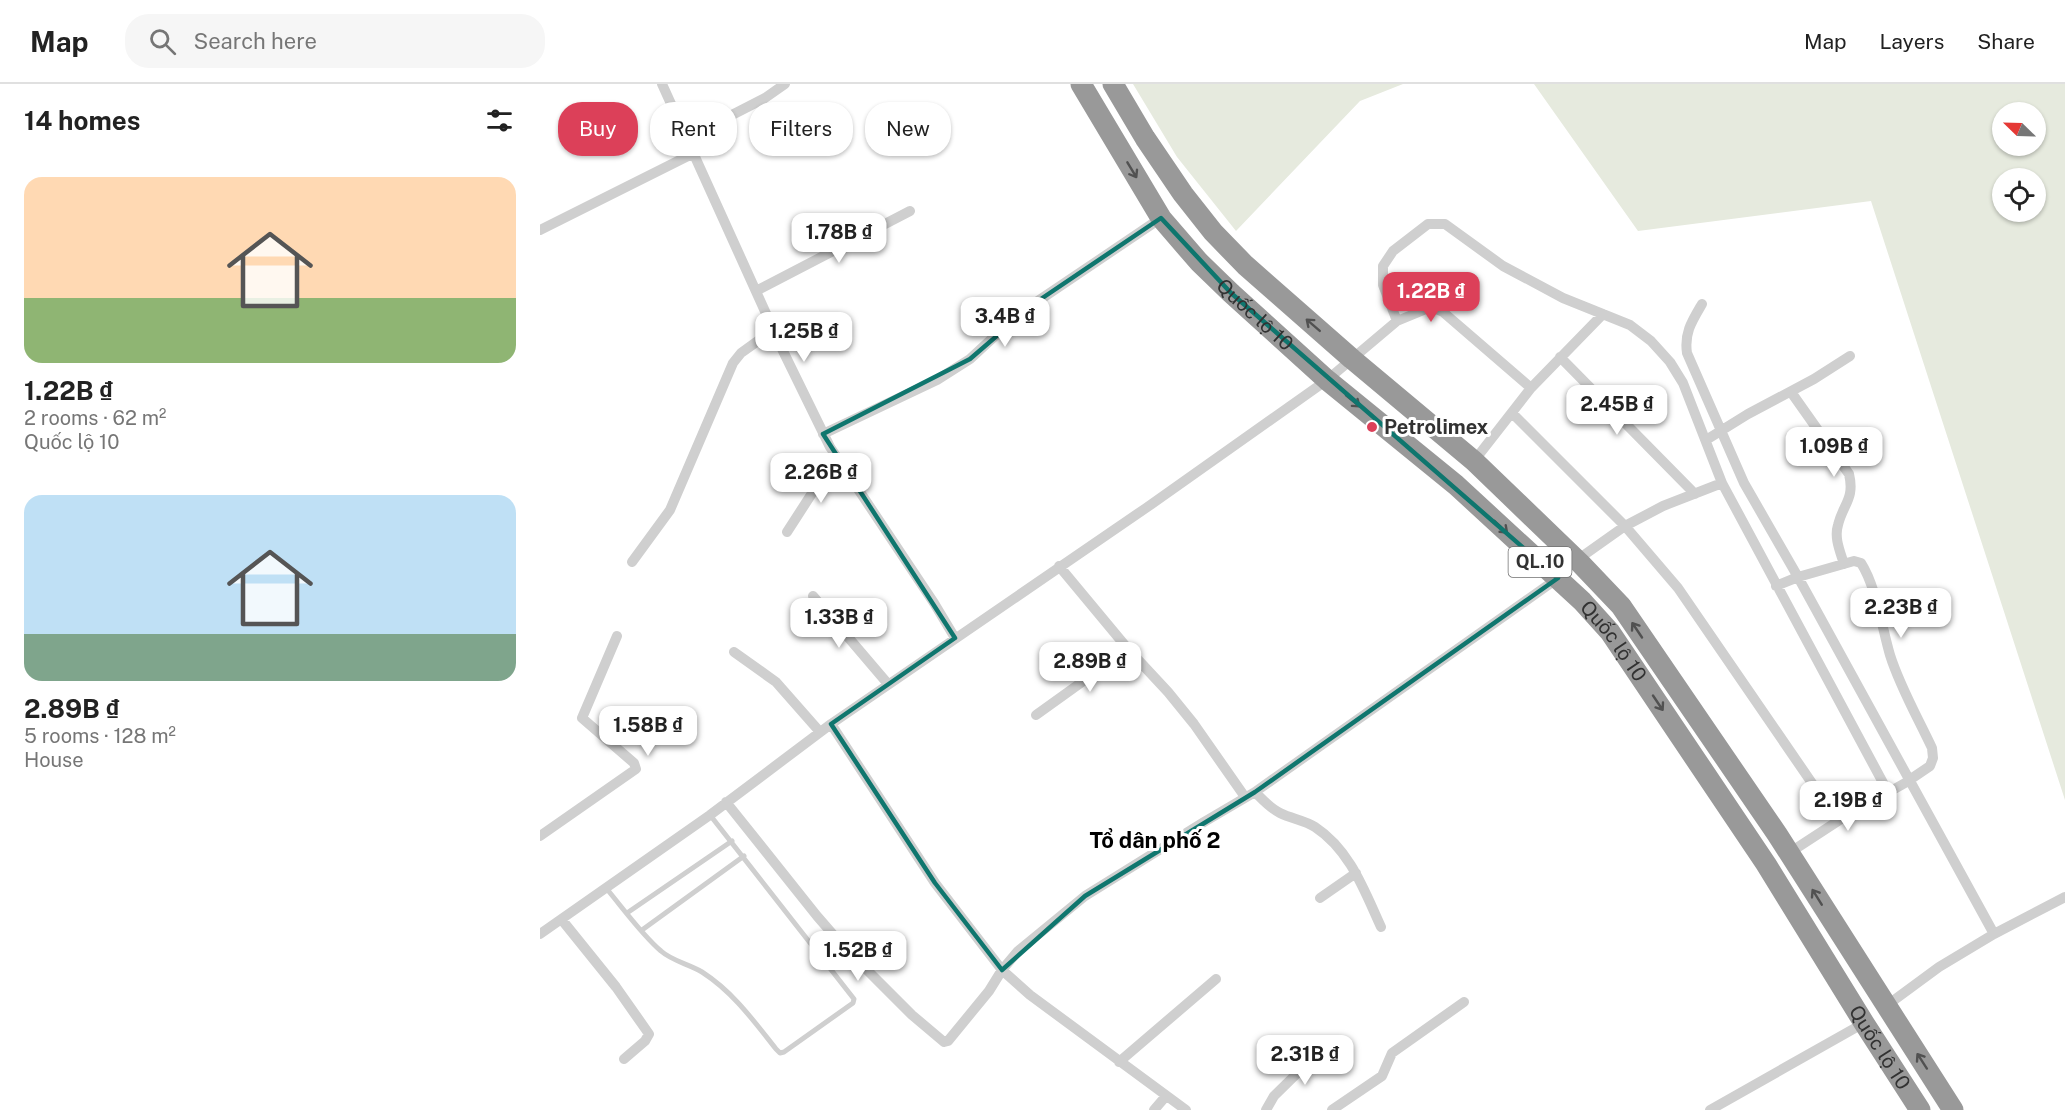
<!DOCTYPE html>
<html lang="en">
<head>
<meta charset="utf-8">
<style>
  :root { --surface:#fff; --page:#f6f6f6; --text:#222; --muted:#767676; --line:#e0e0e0; --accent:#dc4059 }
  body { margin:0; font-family:"Public Sans",sans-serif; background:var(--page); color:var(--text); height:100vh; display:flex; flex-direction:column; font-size:22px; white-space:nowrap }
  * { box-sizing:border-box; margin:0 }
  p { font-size:20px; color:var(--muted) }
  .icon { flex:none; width:33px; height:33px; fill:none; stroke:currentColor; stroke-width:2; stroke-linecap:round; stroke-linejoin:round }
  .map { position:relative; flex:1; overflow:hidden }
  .panel { display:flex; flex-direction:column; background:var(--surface); width:540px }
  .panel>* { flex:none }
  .top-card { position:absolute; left:18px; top:18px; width:570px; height:54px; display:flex; gap:12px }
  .needle { width:39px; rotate:293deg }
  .fabs { position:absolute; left:1452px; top:18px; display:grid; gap:12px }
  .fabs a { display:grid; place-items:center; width:54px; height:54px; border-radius:50%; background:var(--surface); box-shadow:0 2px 4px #0004; font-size:30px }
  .price { position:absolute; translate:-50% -51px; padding:0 14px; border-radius:12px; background:#fff; color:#222; font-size:20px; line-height:39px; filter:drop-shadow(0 2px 3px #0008) }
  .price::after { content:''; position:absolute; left:50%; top:36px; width:18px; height:14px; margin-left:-9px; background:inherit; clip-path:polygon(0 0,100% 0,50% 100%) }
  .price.selected { background:var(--accent); color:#fff }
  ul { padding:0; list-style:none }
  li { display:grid; align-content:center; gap:12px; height:318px; padding:0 24px }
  li span { display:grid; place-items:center; height:186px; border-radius:18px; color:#555 }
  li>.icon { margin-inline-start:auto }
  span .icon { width:108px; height:108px; fill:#fffc; stroke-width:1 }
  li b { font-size:26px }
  h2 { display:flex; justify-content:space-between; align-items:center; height:72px; padding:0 24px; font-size:26px }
  .tag { padding:0 21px; border-radius:24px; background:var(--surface); box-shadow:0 2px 4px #0004; font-size:21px; line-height:54px }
  .tag.selected { background:var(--accent); color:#fff }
  header { display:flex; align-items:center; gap:36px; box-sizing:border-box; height:84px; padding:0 30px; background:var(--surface); border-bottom:2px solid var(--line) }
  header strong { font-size:28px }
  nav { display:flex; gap:33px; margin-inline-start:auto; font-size:21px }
  .search { width:420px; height:54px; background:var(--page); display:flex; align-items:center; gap:15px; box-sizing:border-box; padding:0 21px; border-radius:24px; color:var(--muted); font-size:22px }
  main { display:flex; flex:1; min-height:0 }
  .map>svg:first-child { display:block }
  .green { fill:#e6eade; fill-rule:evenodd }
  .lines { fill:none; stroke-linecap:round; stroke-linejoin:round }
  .lane { stroke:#cfcfcf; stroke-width:5 }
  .street { stroke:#cfcfcf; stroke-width:10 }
  .highway { stroke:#999; stroke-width:21 }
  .oneway { stroke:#515151 }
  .marked { fill:none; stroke:#0f766e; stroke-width:4.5; stroke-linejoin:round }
  .poi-dot { fill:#dc4059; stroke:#fff; stroke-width:2 }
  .labels { text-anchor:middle; stroke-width:6; stroke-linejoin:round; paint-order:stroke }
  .shield { fill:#fff; stroke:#707070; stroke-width:1.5 }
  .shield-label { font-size:18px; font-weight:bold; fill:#323232 }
  .street-label { font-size:20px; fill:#323232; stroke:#fff }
  .poi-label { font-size:20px; font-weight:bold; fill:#323232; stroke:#fff; text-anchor:start }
  .quarter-label { font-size:22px; font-weight:bold; fill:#000; stroke:#fff }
</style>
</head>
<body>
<header>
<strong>Map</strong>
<div class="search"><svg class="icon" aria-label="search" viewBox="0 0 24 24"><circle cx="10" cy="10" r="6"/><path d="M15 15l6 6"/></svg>Search here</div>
<nav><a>Map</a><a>Layers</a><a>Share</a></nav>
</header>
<main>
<section class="panel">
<h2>14 homes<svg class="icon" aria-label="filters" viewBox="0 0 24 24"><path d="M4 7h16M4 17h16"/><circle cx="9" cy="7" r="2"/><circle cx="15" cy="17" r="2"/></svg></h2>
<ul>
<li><span style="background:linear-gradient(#ffd9b3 65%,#8fb573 0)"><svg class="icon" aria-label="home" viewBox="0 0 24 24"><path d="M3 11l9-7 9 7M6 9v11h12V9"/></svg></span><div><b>1.22B ₫</b><p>2 rooms · 62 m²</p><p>Quốc lộ 10</p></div></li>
<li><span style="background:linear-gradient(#bfe0f5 75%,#7fa58c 0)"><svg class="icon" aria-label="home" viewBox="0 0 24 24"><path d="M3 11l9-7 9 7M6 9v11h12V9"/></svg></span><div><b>2.89B ₫</b><p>5 rooms · 128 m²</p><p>House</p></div></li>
</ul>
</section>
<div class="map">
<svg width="1525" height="1026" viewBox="0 0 1525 1026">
  <rect width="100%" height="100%" fill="#fff"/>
  <!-- green -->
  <path class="green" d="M 593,0 L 863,0 L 820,17 L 696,147 L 637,73 Z
    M 994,0 L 1525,0 L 1525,716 L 1331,117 L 1098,147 ZM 1462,28 L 1496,28 L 1496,62 L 1462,62 ZM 1462,94 L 1496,94 L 1496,128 L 1462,128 Z"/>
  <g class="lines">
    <!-- lane -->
    <path class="lane" d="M 66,804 C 82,823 102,851 121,867 C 132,877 149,880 162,888 C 193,908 213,936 236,965 L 240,969 L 244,968 L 313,919 L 314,915 L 170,731
      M 87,829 L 192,757
      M 102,846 L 204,772"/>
    <!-- street -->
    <path class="street" d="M 122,0 L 243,267 L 290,363 L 394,519 L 415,554
      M 147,54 L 225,14 L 245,0
      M 0,146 L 154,69
      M 216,207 L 370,127
      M 1162,220 C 1152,237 1144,249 1147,269 L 1204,399 L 1258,493 L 1454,850 L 1399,883 L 1346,922
      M 857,237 L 843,201 L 843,182 L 853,167 L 888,140 L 905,140 L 963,182 L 1023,214 L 1090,241 L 1111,257 L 1130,278 L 1143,299 L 1182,399 L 1348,708
      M 1020,273 L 1155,410
      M 1251,308 L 1309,390 C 1315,415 1303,420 1298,441 C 1294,454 1300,467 1304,480
      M 972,329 L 1085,442 L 1138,504 L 1298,737
      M 283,350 L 397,296 L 430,275 L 470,238 L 495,219 L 621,134
      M 1166,356 L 1208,330 L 1274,295 L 1310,272
      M 934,377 L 991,304 L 1063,230
      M 247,448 L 278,400 L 301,380
      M 1037,476 L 1085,442 L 1123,422 L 1182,399
      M 92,478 L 130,426 L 193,279 L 201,269 L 233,246
      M 519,482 L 588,565 L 628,608 L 654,640 L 705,713
      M 1236,502 L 1258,493 L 1314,477 L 1321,479 C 1336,502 1342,544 1350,571 C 1360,603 1378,634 1392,664 L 1393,674 L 1390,682 L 1365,699 L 1298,737 L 1249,769
      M 273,512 L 348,600
      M 194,568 L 236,598 L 280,648
      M 496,631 L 588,565
      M 291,640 L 395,799 L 462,886 L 490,911 L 646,1026
      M 715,708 C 723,716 730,724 740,729 C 752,735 764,736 775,743 C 810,766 824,806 841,843
      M 186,718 L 277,832 L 303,862 L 372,931 L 404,958 L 408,957 L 449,907 L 462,886 L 478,867 L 545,812 L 664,738 L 715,708 L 1018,494
      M 0,752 L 96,685 L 94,679 L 42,634 L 77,552
      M 780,814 L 816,789
      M 22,836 L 76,903 L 109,950 L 105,957 L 84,975
      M 0,850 L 170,731 L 291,640 L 606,424 L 787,296 L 857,237 L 891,223 L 903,228 L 991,304
      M 1454,850 L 1525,813
      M 579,978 L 676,895
      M 614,1026 L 626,1012
      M 726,1026 L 734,1012 L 786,961
      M 792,1026 L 842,992 L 852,969 L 924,918
      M 1170,1026 L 1324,939"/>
    <!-- highway -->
    <g class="highway">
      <path id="s1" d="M 541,0 L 621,134 L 659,178 L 691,209 L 787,296 L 916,401 L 1042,517 L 1070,548 L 1226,780 L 1324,939 L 1380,1026"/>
      <path d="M 573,0 L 605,54 L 643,110 L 673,148 L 705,181 L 812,275 L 934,377 L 1041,480 L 1081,522 L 1237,750 L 1413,1026"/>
    </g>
  </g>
  <!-- one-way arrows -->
  <defs><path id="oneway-shaft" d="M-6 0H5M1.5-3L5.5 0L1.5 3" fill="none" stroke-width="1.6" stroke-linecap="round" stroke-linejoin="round" transform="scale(1.5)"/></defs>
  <g class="oneway">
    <use href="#oneway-shaft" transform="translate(592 86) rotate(59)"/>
    <use href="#oneway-shaft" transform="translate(773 241) rotate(-139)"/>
    <use href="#oneway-shaft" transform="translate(813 317) rotate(39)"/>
    <use href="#oneway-shaft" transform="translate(961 443) rotate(43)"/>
    <use href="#oneway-shaft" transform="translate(1097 546) rotate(-124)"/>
    <use href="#oneway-shaft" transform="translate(1118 619) rotate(56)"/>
    <use href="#oneway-shaft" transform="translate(1277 813) rotate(-122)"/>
    <use href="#oneway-shaft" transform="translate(1382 977) rotate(-123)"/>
  </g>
  <!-- marked area -->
  <path class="marked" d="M 621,134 L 691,209 L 1018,494 L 715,708 L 545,812 L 462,886 L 395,799 L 291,640 L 415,554 L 283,350 L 430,275 L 495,219 Z"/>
  <!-- markers -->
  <circle class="poi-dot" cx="832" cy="343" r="6"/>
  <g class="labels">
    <!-- shield labels -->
    <rect class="shield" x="968.5" y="463" width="63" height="30" rx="4.5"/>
    <g class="shield-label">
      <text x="1000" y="484">QL.10</text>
    </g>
    <!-- street labels -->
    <g class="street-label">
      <text dy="7" stroke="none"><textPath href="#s1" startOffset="291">Quốc lộ 10</textPath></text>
      <text dy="7" stroke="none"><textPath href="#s1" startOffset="777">Quốc lộ 10</textPath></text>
      <text dy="7" stroke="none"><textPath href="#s1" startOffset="1263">Quốc lộ 10</textPath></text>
    </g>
    <!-- poi labels -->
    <g class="poi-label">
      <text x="844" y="350">Petrolimex</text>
    </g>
    <!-- quarter labels -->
    <g class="quarter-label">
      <text x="615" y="764">Tổ dân phố 2</text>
    </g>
  </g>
</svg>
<div class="fabs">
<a><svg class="needle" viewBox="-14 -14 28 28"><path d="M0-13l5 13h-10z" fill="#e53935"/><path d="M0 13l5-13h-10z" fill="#767676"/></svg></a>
<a><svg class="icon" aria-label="locate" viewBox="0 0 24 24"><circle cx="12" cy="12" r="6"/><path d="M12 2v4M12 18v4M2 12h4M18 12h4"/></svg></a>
</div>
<b class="price" style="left:299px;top:180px">1.78B ₫</b>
<b class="price selected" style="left:891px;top:239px">1.22B ₫</b>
<b class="price" style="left:465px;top:264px">3.4B ₫</b>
<b class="price" style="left:264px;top:279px">1.25B ₫</b>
<b class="price" style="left:1077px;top:352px">2.45B ₫</b>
<b class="price" style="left:1294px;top:394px">1.09B ₫</b>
<b class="price" style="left:281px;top:420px">2.26B ₫</b>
<b class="price" style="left:1361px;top:555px">2.23B ₫</b>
<b class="price" style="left:299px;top:565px">1.33B ₫</b>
<b class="price" style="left:550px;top:609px">2.89B ₫</b>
<b class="price" style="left:108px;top:673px">1.58B ₫</b>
<b class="price" style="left:1308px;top:748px">2.19B ₫</b>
<b class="price" style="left:318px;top:898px">1.52B ₫</b>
<b class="price" style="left:765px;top:1002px">2.31B ₫</b>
<div class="top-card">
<a class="tag selected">Buy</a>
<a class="tag">Rent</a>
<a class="tag">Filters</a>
<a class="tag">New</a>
</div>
</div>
</main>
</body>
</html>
